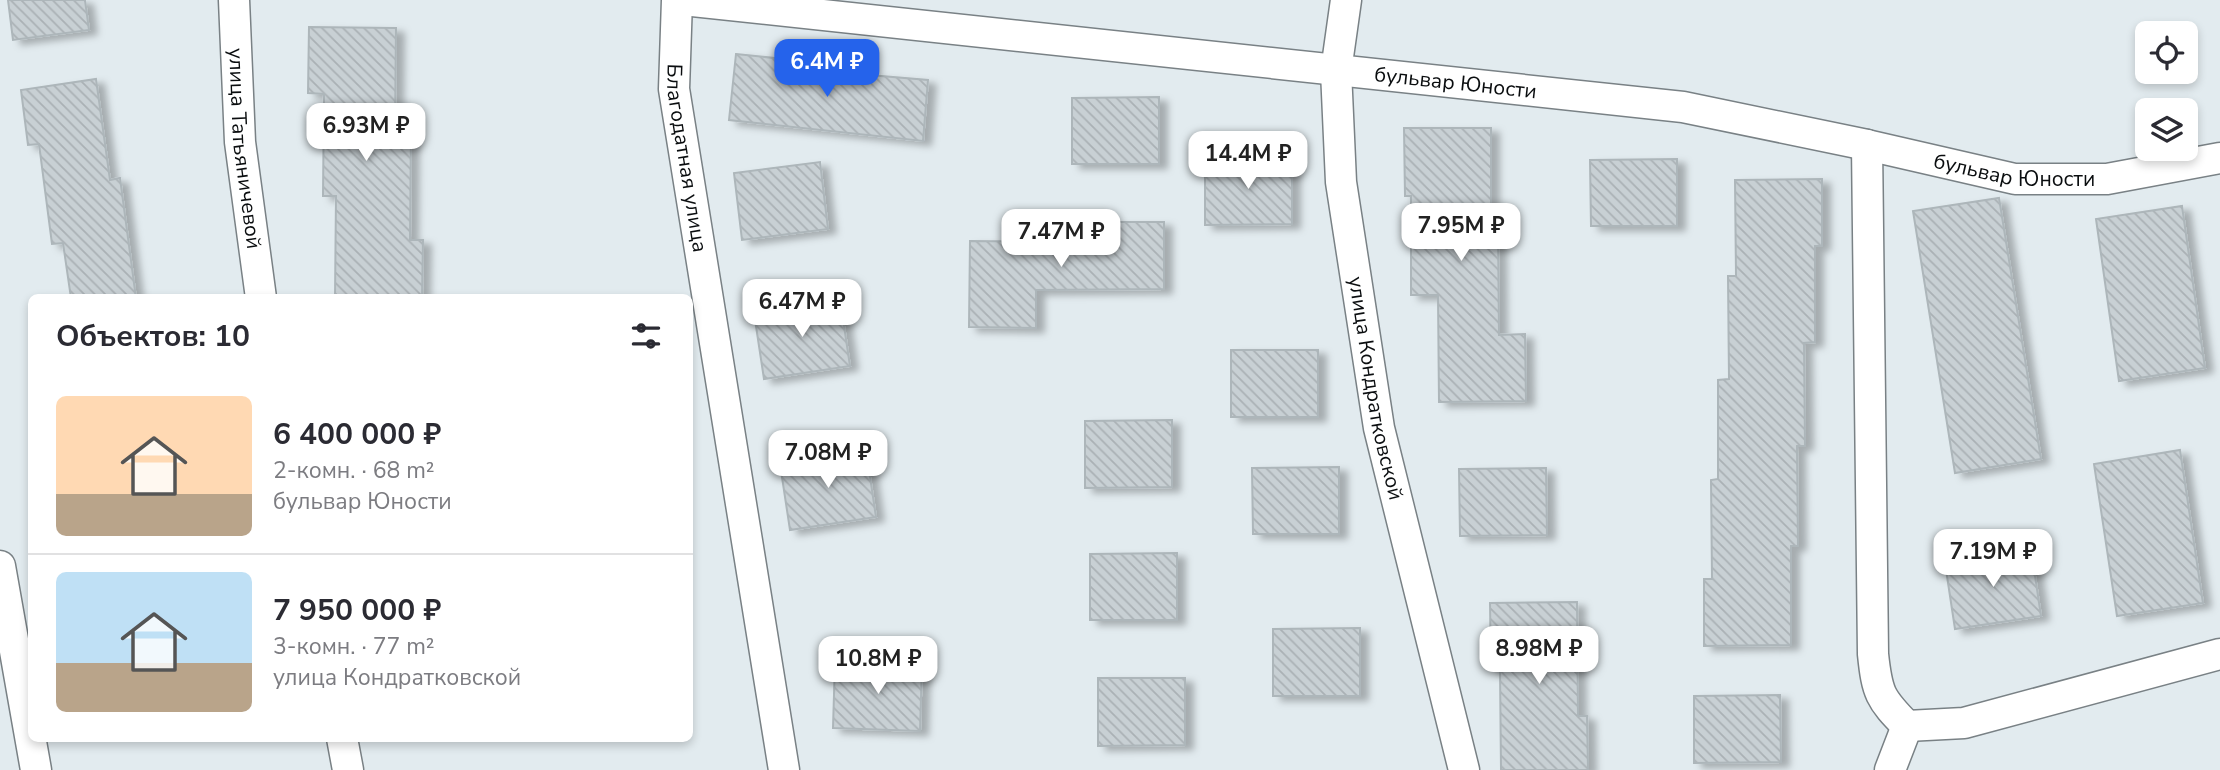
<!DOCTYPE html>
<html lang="ru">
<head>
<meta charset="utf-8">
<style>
  :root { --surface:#fff; --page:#f2f2f3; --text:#2b2b33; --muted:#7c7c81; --line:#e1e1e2; --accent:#2563eb }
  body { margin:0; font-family:"Nunito Sans",sans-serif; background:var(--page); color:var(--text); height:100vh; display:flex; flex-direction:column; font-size:26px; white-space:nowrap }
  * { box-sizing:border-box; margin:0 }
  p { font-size:23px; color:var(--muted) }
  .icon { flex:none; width:38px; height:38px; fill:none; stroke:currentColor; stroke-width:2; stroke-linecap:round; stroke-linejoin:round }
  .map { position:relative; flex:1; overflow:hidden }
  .drawer { position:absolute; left:28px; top:294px; width:665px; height:448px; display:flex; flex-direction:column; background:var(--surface); border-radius:10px; box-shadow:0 4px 10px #0003 }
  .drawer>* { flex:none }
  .tools { position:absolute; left:2135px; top:21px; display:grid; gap:14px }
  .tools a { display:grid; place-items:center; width:63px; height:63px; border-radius:10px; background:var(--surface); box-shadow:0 4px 10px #0003; font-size:35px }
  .price { position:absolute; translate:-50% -60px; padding:0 16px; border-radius:14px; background:#fff; color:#222; font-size:23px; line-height:46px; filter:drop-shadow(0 2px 4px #0008) }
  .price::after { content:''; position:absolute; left:50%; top:42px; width:21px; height:16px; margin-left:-10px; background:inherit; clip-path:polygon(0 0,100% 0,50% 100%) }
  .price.active { background:var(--accent); color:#fff }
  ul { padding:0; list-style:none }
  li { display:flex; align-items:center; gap:21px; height:175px; padding:0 28px }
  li+li { border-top:2px solid var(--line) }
  li span { display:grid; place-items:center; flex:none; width:196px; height:140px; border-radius:10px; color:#555 }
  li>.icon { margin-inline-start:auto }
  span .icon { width:84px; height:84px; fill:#fffc; stroke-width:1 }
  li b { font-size:30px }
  h2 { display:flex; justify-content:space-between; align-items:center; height:84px; padding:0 28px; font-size:30px }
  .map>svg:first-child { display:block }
  .building { fill:url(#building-back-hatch); stroke:#adb6ba; stroke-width:2; filter:url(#shadow) }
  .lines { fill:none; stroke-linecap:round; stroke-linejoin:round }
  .minor-casing { stroke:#798185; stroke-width:33 }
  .minor { stroke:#fff; stroke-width:30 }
  .labels { text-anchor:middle; stroke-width:5; stroke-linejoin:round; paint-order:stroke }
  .street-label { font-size:21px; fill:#0a0d0f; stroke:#fff }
</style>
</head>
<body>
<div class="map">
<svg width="2220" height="770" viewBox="0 0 2220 770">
  <defs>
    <pattern id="building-back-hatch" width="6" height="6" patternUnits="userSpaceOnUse" patternTransform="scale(1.75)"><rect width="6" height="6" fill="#c8d0d4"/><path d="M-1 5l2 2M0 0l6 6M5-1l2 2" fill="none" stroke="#aab1b5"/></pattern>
    <filter id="shadow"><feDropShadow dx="8" dy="4.5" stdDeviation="3.5" flood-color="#0004"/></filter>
  </defs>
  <rect width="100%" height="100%" fill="#e2ebef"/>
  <!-- building -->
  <path class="building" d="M 8,0 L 85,0 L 89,30 L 13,40 Z
    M 309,27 L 396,28 L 395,129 L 411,129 L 410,240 L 423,240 L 422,298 L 335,298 L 336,196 L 323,196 L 324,94 L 308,93 Z
    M 736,54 L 822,63 L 822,71 L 928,80 L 923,141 L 729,120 Z
    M 96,79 L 110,180 L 120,178 L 136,298 L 71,298 L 63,243 L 52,244 L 39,144 L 28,145 L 21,90 Z
    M 1159,97 L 1159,164 L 1072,164 L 1072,98 Z
    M 1404,128 L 1491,128 L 1491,228 L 1498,228 L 1499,335 L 1525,334 L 1526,401 L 1439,402 L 1438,295 L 1411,295 L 1411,196 L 1405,196 Z
    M 1205,157 L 1292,157 L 1292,224 L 1205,225 Z
    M 1677,159 L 1677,226 L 1591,226 L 1590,160 Z
    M 820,162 L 828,229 L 742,240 L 734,173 Z
    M 1822,179 L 1822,246 L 1815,246 L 1815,342 L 1804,343 L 1805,446 L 1797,446 L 1798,546 L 1791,546 L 1791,645 L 1704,646 L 1704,579 L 1712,579 L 1711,480 L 1718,479 L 1718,380 L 1729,379 L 1728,276 L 1736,276 L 1735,180 Z
    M 1999,198 L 2041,459 L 1955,473 L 1913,211 Z
    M 2182,206 L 2205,368 L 2119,381 L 2096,219 Z
    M 1077,222 L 1164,222 L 1164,289 L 1036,290 L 1036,328 L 969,327 L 970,241 L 1077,242 Z
    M 840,299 L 850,366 L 764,379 L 754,313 Z
    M 1231,350 L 1318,350 L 1318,417 L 1231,417 Z
    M 1172,420 L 1172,487 L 1085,488 L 1085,421 Z
    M 866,450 L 876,517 L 790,530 L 780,464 Z
    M 2180,450 L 2203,603 L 2117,616 L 2094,464 Z
    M 1339,467 L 1339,534 L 1253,534 L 1252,468 Z
    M 1546,468 L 1547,535 L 1460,536 L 1459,469 Z
    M 2031,549 L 2041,616 L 1955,629 L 1945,563 Z
    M 1177,553 L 1177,620 L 1090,620 L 1090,554 Z
    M 1577,602 L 1578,716 L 1587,716 L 1588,770 L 1501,770 L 1500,670 L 1491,670 L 1490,603 Z
    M 1360,628 L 1360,696 L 1273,696 L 1273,629 Z
    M 835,661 L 922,664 L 920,731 L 833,728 Z
    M 1098,678 L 1185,678 L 1185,745 L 1098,746 Z
    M 1780,695 L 1781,762 L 1694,763 L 1694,696 Z"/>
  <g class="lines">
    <!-- minor casing -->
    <g class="minor-casing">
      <g id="minor">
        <path id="s1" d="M 234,0 L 240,142 L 261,298"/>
        <path id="s2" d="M 677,0 L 674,89 L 784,770"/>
        <path id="s3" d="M 683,0 L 1683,107 L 1867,145 L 2015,179 L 2107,179 L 2220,158"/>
        <path id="s4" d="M 1346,0 L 1336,71 L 1341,182 L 1379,428 L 1464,770"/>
        <path d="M 1867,145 L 1873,654 C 1877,693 1880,699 1907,726 L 1964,723 L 2220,654"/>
        <path d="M 0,566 L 36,770"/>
        <path d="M 342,738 L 348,770"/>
        <path d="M 1890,770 L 1907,726"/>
      </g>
    </g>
    <!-- minor -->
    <use href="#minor" class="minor"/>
  </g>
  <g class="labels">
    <!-- street labels -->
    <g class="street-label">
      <text dy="7" stroke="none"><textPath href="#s3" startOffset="777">бульвар Юности</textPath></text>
      <text dy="7" stroke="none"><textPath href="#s1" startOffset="149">улица Татьяничевой</textPath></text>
      <text dy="7" stroke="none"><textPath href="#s2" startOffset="159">Благодатная улица</textPath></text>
      <text dy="7" stroke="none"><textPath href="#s3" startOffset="1344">бульвар Юности</textPath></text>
      <text dy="7" stroke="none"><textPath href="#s4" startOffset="392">улица Кондратковской</textPath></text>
    </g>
  </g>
</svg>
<div class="tools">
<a><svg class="icon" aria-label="locate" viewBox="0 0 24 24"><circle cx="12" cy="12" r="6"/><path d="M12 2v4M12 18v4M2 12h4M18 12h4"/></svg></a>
<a><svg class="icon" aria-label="layers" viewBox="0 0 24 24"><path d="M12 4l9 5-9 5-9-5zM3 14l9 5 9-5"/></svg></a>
</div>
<b class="price active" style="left:827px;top:99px">6.4M ₽</b>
<b class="price" style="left:366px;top:163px">6.93M ₽</b>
<b class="price" style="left:1248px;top:191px">14.4M ₽</b>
<b class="price" style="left:1461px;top:263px">7.95M ₽</b>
<b class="price" style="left:1061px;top:269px">7.47M ₽</b>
<b class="price" style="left:802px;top:339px">6.47M ₽</b>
<b class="price" style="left:828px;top:490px">7.08M ₽</b>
<b class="price" style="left:1993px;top:589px">7.19M ₽</b>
<b class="price" style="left:1539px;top:686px">8.98M ₽</b>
<b class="price" style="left:878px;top:696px">10.8M ₽</b>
<section class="drawer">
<h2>Объектов: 10<svg class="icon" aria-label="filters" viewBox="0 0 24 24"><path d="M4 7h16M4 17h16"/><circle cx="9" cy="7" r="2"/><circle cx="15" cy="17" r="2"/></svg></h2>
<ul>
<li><span style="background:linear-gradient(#ffd9b3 70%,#b9a48a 0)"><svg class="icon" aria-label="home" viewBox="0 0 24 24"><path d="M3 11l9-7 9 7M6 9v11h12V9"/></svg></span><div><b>6 400 000 ₽</b><p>2-комн. · 68 m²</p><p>бульвар Юности</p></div></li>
<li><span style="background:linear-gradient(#bfe0f5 65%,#b9a48a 0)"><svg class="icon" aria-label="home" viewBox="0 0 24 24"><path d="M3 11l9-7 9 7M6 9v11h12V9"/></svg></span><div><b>7 950 000 ₽</b><p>3-комн. · 77 m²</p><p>улица Кондратковской</p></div></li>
</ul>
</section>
</div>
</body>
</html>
